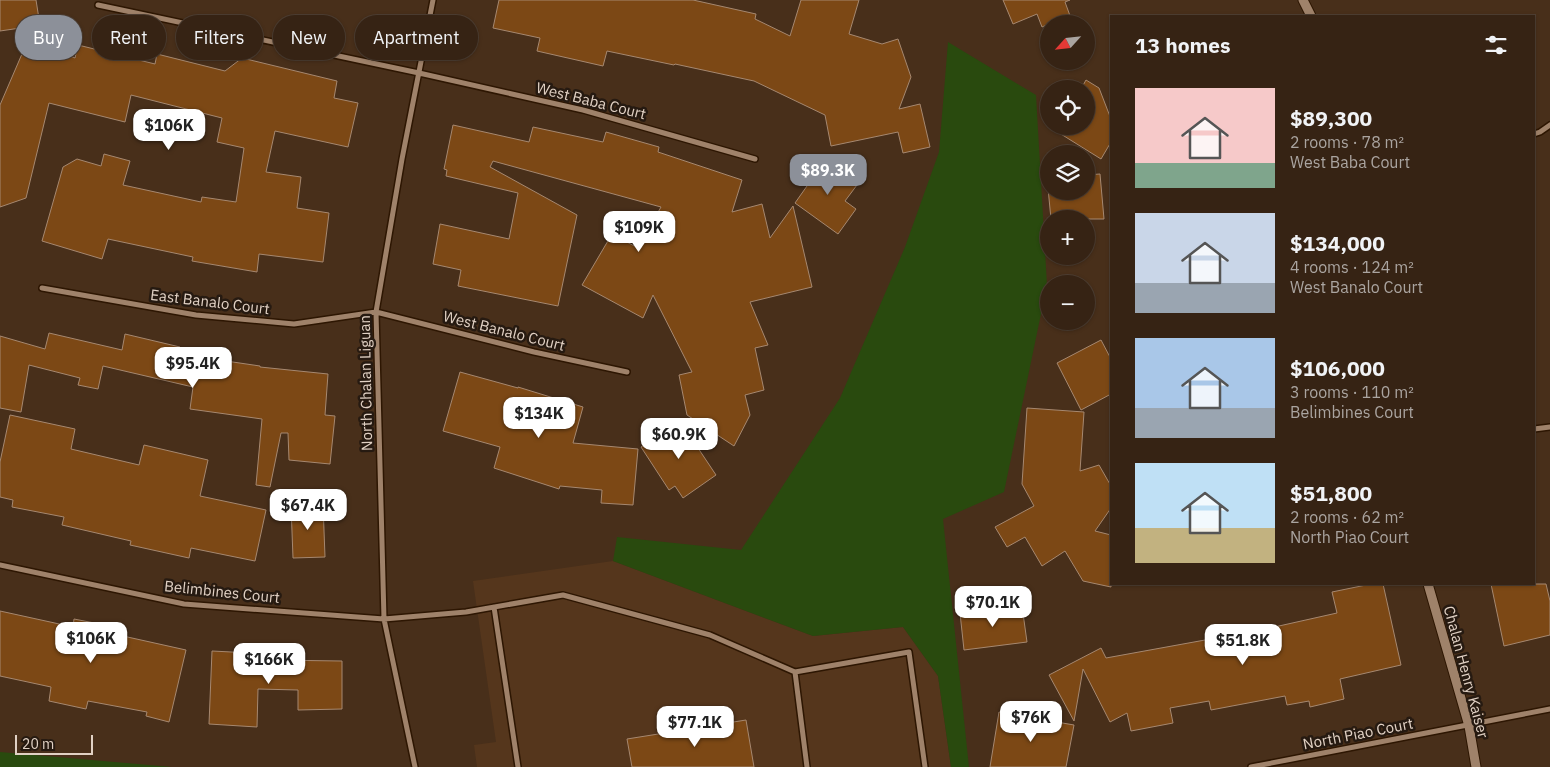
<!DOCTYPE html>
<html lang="en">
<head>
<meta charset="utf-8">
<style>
  :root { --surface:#362314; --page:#3d2b1d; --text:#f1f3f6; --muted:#aaa4a0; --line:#504034; --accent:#8c9099 }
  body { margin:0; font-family:"IBM Plex Sans",sans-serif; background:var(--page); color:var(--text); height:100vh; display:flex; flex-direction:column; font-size:19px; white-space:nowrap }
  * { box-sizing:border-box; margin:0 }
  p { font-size:16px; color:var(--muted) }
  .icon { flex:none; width:28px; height:28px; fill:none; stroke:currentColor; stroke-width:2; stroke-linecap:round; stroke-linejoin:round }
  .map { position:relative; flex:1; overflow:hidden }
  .sheet { position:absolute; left:1110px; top:15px; width:425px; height:570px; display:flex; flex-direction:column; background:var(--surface); border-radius:0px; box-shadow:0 1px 4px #0004,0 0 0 1px var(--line) }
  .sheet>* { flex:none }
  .banner { position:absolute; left:15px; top:15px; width:475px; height:45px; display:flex; gap:10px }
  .needle { width:32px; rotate:243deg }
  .controls { position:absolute; left:1040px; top:15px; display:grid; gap:10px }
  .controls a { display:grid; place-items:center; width:55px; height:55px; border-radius:50%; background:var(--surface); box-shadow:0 1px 4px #0004,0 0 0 1px var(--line); font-size:25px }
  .scale { position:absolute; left:15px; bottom:12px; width:78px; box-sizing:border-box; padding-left:5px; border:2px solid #e1d1c4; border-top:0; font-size:14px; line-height:18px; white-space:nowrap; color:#e1d1c4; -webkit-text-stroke:4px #261a11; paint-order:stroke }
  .price { position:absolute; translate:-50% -42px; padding:0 11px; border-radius:10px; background:#fff; color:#222; font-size:16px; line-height:32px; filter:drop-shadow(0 1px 2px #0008) }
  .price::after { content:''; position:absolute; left:50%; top:30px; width:15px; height:11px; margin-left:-8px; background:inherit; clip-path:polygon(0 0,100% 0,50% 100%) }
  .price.selected { background:var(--accent); color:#fff }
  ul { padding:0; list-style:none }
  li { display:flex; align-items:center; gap:15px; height:125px; padding:0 25px }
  li span { display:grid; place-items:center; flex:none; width:140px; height:100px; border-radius:0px; color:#555 }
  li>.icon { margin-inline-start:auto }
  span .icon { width:60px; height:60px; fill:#fffc; stroke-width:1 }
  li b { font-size:21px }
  h2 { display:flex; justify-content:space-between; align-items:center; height:60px; padding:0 25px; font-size:21px }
  .tag { padding:0 18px; border-radius:22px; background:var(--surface); box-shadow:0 1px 4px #0004,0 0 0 1px var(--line); font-size:18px; line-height:45px }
  .tag.selected { background:var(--accent); color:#fff }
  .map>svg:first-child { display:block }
  .built { fill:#55361c }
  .green { fill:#294a0e }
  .building { fill:#7c4815; stroke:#a68870 }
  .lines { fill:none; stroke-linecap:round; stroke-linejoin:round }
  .minor-casing { stroke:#2d1602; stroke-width:8 }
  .tertiary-casing { stroke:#2d1602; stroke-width:11 }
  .minor { stroke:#9f826a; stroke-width:5 }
  .tertiary { stroke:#9f826a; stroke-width:9 }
  .labels { text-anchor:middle; stroke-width:5; stroke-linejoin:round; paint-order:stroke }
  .street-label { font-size:15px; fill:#e1d1c4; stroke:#261a11 }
</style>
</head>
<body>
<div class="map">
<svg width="1550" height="767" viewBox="0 0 1550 767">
  <rect width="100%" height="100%" fill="#482f1a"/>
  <!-- built -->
  <path class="built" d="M 613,561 L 813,636 L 903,627 L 938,676 L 951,767 L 477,767 L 474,745 L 496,742 L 473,581 Z"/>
  <!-- green -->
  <path class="green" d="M 948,42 L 1036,95 L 1047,285 L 1004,492 L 943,519 L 969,767 L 951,767 L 938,676 L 903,627 L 813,636 L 613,561 L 617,537 L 741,550 L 840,398 L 905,247 L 939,152 Z
    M 0,752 L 172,767 L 0,767 Z"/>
  <!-- building -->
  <path class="building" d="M 0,0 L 36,0 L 43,44 L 75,58 L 78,45 L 155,64 L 157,54 L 225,71 L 242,58 L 337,81 L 334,98 L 358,103 L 348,147 L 275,131 L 266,172 L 301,177 L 297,208 L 329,213 L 323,262 L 259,254 L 257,272 L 192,261 L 193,257 L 108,239 L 102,259 L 42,241 L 63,167 L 77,159 L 101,166 L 104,154 L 130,161 L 123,185 L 201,202 L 202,197 L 236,202 L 244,148 L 217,142 L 222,118 L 131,95 L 125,122 L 49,103 L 26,198 L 0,207 L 0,105 L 34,26 L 0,31 Z
    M 499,0 L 693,0 L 756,14 L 755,19 L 790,36 L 801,0 L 859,0 L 849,34 L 882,44 L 898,39 L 911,77 L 899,109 L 920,104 L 930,147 L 903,153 L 898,132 L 831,146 L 825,115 L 754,81 L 675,64 L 674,65 L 607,51 L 603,66 L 537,51 L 540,38 L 493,28 Z
    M 1003,0 L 1070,0 L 1065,2 L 1073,24 L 1049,24 L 1042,27 L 1037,14 L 1013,24 Z
    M 1086,80 L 1099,88 L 1111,119 L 1111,142 L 1101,159 L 1056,131 L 1058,126 L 1086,126 L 1086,89 L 1081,89 Z
    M 453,125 L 529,142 L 533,127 L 603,142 L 606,132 L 659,147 L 658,152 L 742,180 L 732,212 L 762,204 L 770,238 L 793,206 L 812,287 L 750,302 L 768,345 L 755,348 L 764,390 L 745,395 L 750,415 L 734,446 L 687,415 L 679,375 L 692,372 L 653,295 L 643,318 L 582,285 L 612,234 L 638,248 L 661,207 L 493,161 L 490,167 L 577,215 L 558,306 L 458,286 L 461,270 L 433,264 L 440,224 L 509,239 L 518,193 L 446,176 L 447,170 L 444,169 Z
    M 821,158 L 857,185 L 845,201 L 856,209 L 838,234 L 795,203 L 807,186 L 803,183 Z
    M 1100,174 L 1104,219 L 1051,219 L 1047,178 L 1049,178 L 1049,191 L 1086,191 L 1086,175 Z
    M 49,333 L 122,350 L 125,334 L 180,347 L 178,354 L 260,366 L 260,367 L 328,374 L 325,415 L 335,416 L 330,464 L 289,460 L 288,433 L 281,433 L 270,487 L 256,485 L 262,419 L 190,409 L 193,387 L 103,366 L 98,389 L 78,385 L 80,378 L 29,365 L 21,412 L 0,408 L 0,336 L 45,349 Z
    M 1101,340 L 1111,359 L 1111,394 L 1081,410 L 1057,363 Z
    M 460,372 L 518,388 L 518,387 L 583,407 L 573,443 L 638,449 L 633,505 L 601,503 L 602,490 L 560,486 L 559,489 L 494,468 L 500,447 L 443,431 Z
    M 1027,408 L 1084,412 L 1080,471 L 1099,465 L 1111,486 L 1111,508 L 1095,531 L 1111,535 L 1111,587 L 1083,581 L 1065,551 L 1042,566 L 1025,537 L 1007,547 L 995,527 L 1034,506 L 1022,484 Z
    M 10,415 L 75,429 L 71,449 L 139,465 L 144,445 L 208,460 L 200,496 L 266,510 L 255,561 L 191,548 L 189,558 L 130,545 L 131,541 L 62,525 L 64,517 L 12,507 L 13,500 L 0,497 L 0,462 Z
    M 680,421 L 716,475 L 683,498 L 675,486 L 669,490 L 641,447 Z
    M 323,504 L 325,557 L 293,558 L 291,505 Z
    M 1371,584 L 1383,584 L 1401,665 L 1340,679 L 1344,699 L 1310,707 L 1309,701 L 1287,705 L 1285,696 L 1211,710 L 1209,701 L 1170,708 L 1173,723 L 1131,731 L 1127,713 L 1110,722 L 1083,669 L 1074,721 L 1049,675 L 1101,648 L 1106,658 L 1216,638 L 1218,652 L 1273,642 L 1270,628 L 1337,613 L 1332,592 Z
    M 1491,584 L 1546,584 L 1550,601 L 1550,635 L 1504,646 Z
    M 1022,606 L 1027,642 L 964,650 L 960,613 Z
    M 0,611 L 73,627 L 74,619 L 125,629 L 123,636 L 186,650 L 169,722 L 146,716 L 147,712 L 88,701 L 86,709 L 49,701 L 51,687 L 0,676 Z
    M 212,651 L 270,654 L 269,660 L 342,661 L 342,709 L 298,710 L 298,690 L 258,689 L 257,727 L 209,724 Z
    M 999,712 L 1074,725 L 1066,767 L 990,767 Z
    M 746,720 L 754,767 L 632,767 L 627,739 Z"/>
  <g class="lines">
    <!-- minor casing -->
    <g class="minor-casing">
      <path id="minor" d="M 98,5 L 419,73 L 583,110 L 755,159
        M 1534,134 L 1540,132 L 1550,125
        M 42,288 L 196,315 L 294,324 L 376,312 L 534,352 L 627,372
        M 1534,429 L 1550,427
        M 0,565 L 184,604 L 384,619 L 466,612 L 563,595 L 710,635 L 795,672 L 909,652 L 925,767
        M 494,607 L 518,767
        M 795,672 L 807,767
        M 415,767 L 384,619 L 376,312 L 402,159 L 433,0
        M 1251,767 L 1550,709"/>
    </g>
    <!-- tertiary casing -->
    <g class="tertiary-casing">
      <path id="tertiary" d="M 1303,0 L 1311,16
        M 1428,584 L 1469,726 L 1476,767"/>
    </g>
    <!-- minor -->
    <use href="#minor" class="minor"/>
    <!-- tertiary -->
    <use href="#tertiary" class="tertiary"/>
  </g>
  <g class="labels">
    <!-- street labels -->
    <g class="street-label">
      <text transform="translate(591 101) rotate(14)" y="5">West Baba Court</text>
      <text transform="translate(210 302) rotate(7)" y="5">East Banalo Court</text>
      <text transform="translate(504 331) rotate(14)" y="5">West Banalo Court</text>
      <text transform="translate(366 383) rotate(-91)" y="5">North Chalan Liguan</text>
      <text transform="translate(222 592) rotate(6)" y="5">Belimbines Court</text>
      <text transform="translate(1466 672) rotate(75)" y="5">Chalan Henry Kaiser</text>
      <text transform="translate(1358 734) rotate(-11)" y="5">North Piao Court</text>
    </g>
  </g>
</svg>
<div class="controls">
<a><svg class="needle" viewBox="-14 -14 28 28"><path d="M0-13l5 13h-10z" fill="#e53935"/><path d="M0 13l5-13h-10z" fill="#aaa4a0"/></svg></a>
<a><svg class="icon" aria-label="locate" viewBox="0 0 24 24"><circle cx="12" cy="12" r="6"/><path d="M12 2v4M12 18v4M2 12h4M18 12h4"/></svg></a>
<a><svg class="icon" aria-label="layers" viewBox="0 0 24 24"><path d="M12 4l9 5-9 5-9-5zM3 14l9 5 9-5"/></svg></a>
<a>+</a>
<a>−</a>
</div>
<div class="scale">20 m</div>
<b class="price" style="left:169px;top:151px">$106K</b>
<b class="price selected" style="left:828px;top:196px">$89.3K</b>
<b class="price" style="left:639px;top:253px">$109K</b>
<b class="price" style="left:193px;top:389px">$95.4K</b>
<b class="price" style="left:539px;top:439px">$134K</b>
<b class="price" style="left:679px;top:460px">$60.9K</b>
<b class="price" style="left:308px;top:531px">$67.4K</b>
<b class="price" style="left:993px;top:628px">$70.1K</b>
<b class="price" style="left:91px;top:664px">$106K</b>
<b class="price" style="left:1243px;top:666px">$51.8K</b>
<b class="price" style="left:269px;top:685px">$166K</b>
<b class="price" style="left:1031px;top:743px">$76K</b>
<b class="price" style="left:695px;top:748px">$77.1K</b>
<div class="banner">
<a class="tag selected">Buy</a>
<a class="tag">Rent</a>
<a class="tag">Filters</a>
<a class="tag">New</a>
<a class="tag">Apartment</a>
</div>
<section class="sheet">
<h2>13 homes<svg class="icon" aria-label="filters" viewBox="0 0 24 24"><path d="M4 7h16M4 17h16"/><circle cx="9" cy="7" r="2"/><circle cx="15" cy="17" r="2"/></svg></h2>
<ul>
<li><span style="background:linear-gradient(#f6c9c9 75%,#7fa58c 0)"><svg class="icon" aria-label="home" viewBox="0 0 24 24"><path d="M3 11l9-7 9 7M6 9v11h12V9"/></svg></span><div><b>$89,300</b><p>2 rooms · 78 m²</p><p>West Baba Court</p></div></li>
<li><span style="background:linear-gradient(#c9d6e8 70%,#9aa5b1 0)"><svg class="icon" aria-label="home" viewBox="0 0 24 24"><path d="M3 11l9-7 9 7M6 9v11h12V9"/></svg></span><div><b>$134,000</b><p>4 rooms · 124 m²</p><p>West Banalo Court</p></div></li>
<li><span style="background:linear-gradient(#a9c7e8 70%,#9aa5b1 0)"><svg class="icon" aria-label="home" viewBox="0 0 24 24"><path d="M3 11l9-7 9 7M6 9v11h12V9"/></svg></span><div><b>$106,000</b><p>3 rooms · 110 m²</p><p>Belimbines Court</p></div></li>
<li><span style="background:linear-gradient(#bfe0f5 65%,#c2b280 0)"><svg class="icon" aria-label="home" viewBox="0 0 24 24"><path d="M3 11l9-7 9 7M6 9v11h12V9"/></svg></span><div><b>$51,800</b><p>2 rooms · 62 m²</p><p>North Piao Court</p></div></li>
</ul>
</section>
</div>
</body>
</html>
